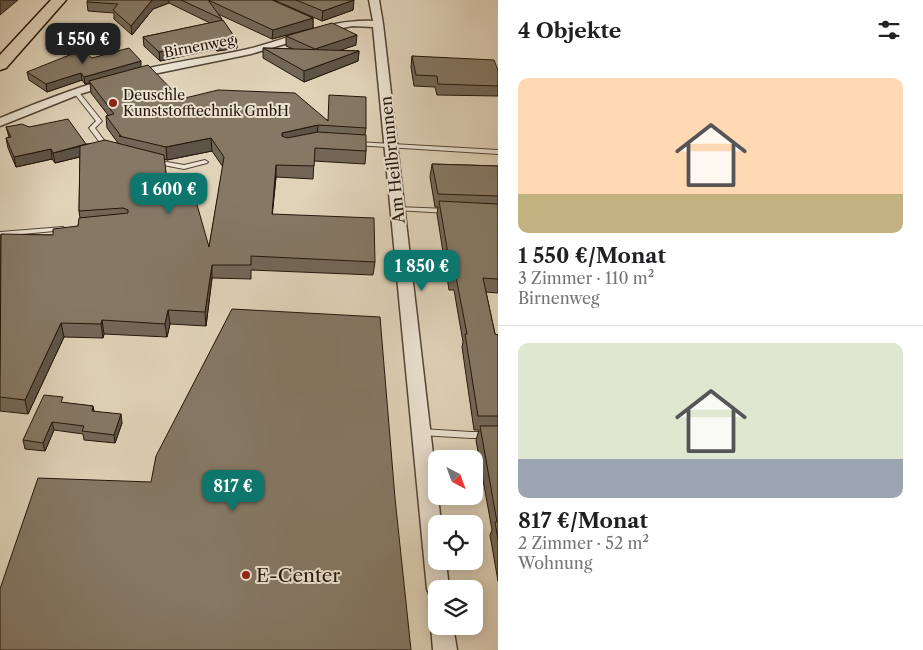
<!DOCTYPE html>
<html lang="de">
<head>
<meta charset="utf-8">
<style>
  :root { --surface:#fff; --page:#f6f6f6; --text:#202124; --muted:#757577; --line:#e0e0e0; --accent:#0f766e }
  body { margin:0; font-family:"Libre Caslon Text",serif; background:var(--page); color:var(--text); height:100vh; display:flex; flex-direction:column; font-size:19px; white-space:nowrap }
  * { box-sizing:border-box; margin:0 }
  p { font-size:16px; color:var(--muted) }
  .icon { flex:none; width:28px; height:28px; fill:none; stroke:currentColor; stroke-width:2; stroke-linecap:round; stroke-linejoin:round }
  .map { position:relative; flex:1; overflow:hidden }
  .drawer { display:flex; flex-direction:column; background:var(--surface); width:425px }
  .drawer>* { flex:none }
  .needle { width:32px; rotate:139deg }
  .tools { position:absolute; left:428px; top:450px; display:grid; gap:10px }
  .tools a { display:grid; place-items:center; width:55px; height:55px; border-radius:10px; background:var(--surface); box-shadow:0 2px 12px #0003; font-size:25px }
  .price { position:absolute; translate:-50% -42px; padding:0 11px; border-radius:10px; background:var(--accent); color:#fff; font-size:16px; line-height:32px; filter:drop-shadow(0 1px 2px #0008) }
  .price::after { content:''; position:absolute; left:50%; top:30px; width:15px; height:11px; margin-left:-8px; background:inherit; clip-path:polygon(0 0,100% 0,50% 100%) }
  .price.current { background:#222; color:#fff }
  ul { padding:0; list-style:none }
  li { display:grid; align-content:center; gap:10px; height:265px; padding:0 20px }
  li+li { border-top:1px solid var(--line) }
  li span { display:grid; place-items:center; height:155px; border-radius:10px; color:#555 }
  li>.icon { margin-inline-start:auto }
  span .icon { width:90px; height:90px; fill:#fffc; stroke-width:1 }
  li b { font-size:21px }
  h2 { display:flex; justify-content:space-between; align-items:center; height:60px; padding:0 20px; font-size:21px }
  main { display:flex; flex:1; min-height:0 }
  .map>svg:first-child { display:block }
  .lines { fill:none; stroke-linecap:round; stroke-linejoin:round }
  .service-casing { stroke:#524435; stroke-width:2 }
  .minor-casing { stroke:#524435; stroke-width:3 }
  .primary-casing { stroke:#231509; stroke-width:3 }
  .service { fill:#ebe2d2; fill-rule:evenodd }
  .minor { fill:#ebe2d2; fill-rule:evenodd }
  .primary { fill:#e0d3ba; fill-rule:evenodd }
  .wall { fill:#726757; stroke:#231509; fill-rule:evenodd }
  .shaded-wall { fill:#5d5447; stroke:#231509 }
  .building { fill:#857865; stroke:#231509 }
  .poi-dot { fill:#8f2418; stroke:#ebe2d2; stroke-width:2 }
  .labels { text-anchor:middle; stroke-width:4; stroke-linejoin:round; paint-order:stroke }
  .far-street-label { font-size:14px; fill:#231509; stroke:#ebe2d2 }
  .far-poi-label { font-size:14px; fill:#231509; stroke:#ebe2d2; text-anchor:start }
  .street-label { font-size:16px; fill:#231509; stroke:#ebe2d2 }
  .near-poi-label { font-size:19px; fill:#231509; stroke:#ebe2d2; text-anchor:start }
</style>
</head>
<body>
<main>
<div class="map">
<svg width="498" height="650" viewBox="0 0 498 650">
  <rect width="100%" height="100%" fill="#e0d3ba"/>
  <filter id="stains"><feTurbulence type="fractalNoise" baseFrequency=".004" numOctaves="4"/><feColorMatrix values="0 0 0 0 .2 0 0 0 0 .09 0 0 0 0 .02 0 0 0 .5 -.17"/></filter>
  <radialGradient id="worn" r=".72"><stop offset=".6" stop-color="#630" stop-opacity="0"/><stop offset="1" stop-color="#630" stop-opacity=".3"/></radialGradient>
  <g class="lines">
    <!-- service casing -->
    <g class="service-casing">
      <path id="service" d="M 74,91 L 78,91 L 102,121 L 95,128 L 109,147 L 108,148 L 104,148 L 89,128 L 96,121 L 74,93 Z
        M 357,142 L 498,150 L 498,154 L 355,145 L 355,143 Z
        M 155,160 L 184,165 L 205,160 L 208,162 L 207,163 L 184,169 L 153,163 L 152,162 Z
        M 397,207 L 448,209 L 451,211 L 448,213 L 395,210 L 395,208 Z
        M 63,227 L 66,229 L 65,230 L 0,236 L 0,232 Z
        M 421,429 L 471,432 L 498,432 L 498,438 L 471,438 L 421,435 L 418,434 L 417,432 L 418,430 Z"/>
    </g>
    <!-- minor casing -->
    <g class="minor-casing">
      <path id="minor" d="M 369,0 L 379,0 L 383,24 L 436,480 L 436,496 L 438,496 L 441,524 L 436,524 L 436,561 L 446,561 L 449,589 L 436,589 L 436,598 L 430,596 L 427,589 L 373,27 L 352,26 L 329,31 L 251,54 L 134,78 L 80,94 L 0,126 L 0,118 C 42,101 85,84 129,73 C 168,62 208,58 248,49 C 290,39 329,19 373,21 Z
        M 434,618 L 436,618 L 436,626 L 453,626 L 457,650 L 433,650 L 431,626 Z"/>
    </g>
    <!-- primary casing -->
    <g class="primary-casing">
      <path id="primary" d="M 51,0 L 66,0 L 6,68 L 0,70 L 0,55 Z"/>
    </g>
    <!-- service -->
    <use href="#service" class="service"/>
    <!-- minor -->
    <use href="#minor" class="minor"/>
    <!-- primary -->
    <use href="#primary" class="primary"/>
  </g>
  <!-- wall -->
  <path class="wall" d="M 88,0 L 272,0 L 313,18 L 313,28 L 272,39 L 218,14 L 236,39 L 237,48 L 217,51 L 215,49 L 160,61 L 144,46 L 143,37 L 210,23 L 169,3 L 153,9 L 132,35 L 114,19 L 114,13 L 88,11 L 87,2 Z
    M 274,0 L 353,0 L 353,10 L 322,21 Z
    M 286,36 L 356,45 L 339,50 L 359,51 L 358,61 L 304,82 L 263,58 L 263,48 L 293,49 L 286,46 Z
    M 412,56 L 498,70 L 498,96 L 437,95 L 435,87 L 414,86 L 411,67 Z
    M 92,58 L 141,67 L 181,99 L 328,120 L 366,128 L 365,135 L 366,151 L 365,164 L 314,161 L 313,179 L 276,177 L 272,214 L 375,262 L 373,275 L 251,270 L 251,279 L 212,278 L 206,326 L 170,324 L 167,337 L 104,334 L 103,338 L 64,337 L 28,414 L 0,411 L 0,235 L 53,235 L 78,226 L 80,218 L 79,211 L 80,157 L 55,163 L 52,159 L 16,167 L 8,148 L 6,138 L 9,137 L 6,127 L 29,127 L 86,144 L 118,143 L 107,128 L 106,116 L 108,115 L 91,93 L 90,83 L 85,84 L 82,80 L 47,92 L 29,80 L 27,72 ZM 212,151 L 223,167 L 209,247 L 186,188 L 167,182 L 164,159 L 167,160 Z
    M 432,164 L 498,166 L 498,293 L 486,292 L 495,334 L 498,335 L 498,581 L 490,535 L 492,530 L 476,440 L 479,430 L 474,430 L 462,347 L 463,342 L 454,290 L 449,290 L 437,214 L 438,207 L 435,207 L 430,177 Z
    M 65,403 L 93,406 L 94,411 L 122,423 L 115,443 L 84,440 L 83,434 L 54,430 L 45,451 L 25,449 L 23,440 Z"/>
  <!-- shaded-wall -->
  <path class="shaded-wall" d="M 2,0 L 18,0 L 0,15 L 0,1 Z
    M 152,0 L 169,0 L 169,3 L 153,9 L 132,35 L 131,26 Z
    M 354,0 L 353,10 L 322,21 L 323,11 Z
    M 313,18 L 313,28 L 272,39 L 273,30 Z
    M 357,35 L 356,45 L 314,59 L 315,49 Z
    M 236,39 L 237,48 L 217,51 L 216,42 Z
    M 215,40 L 215,49 L 160,61 L 159,52 Z
    M 359,51 L 358,61 L 304,82 L 304,71 Z
    M 141,61 L 141,68 L 89,81 L 90,83 L 85,84 L 84,77 Z
    M 81,73 L 82,80 L 47,92 L 46,84 Z
    M 318,125 L 317,137 L 282,145 L 282,133 Z
    M 211,138 L 212,151 L 167,160 L 166,147 Z
    M 86,145 L 87,155 L 55,163 L 53,153 Z
    M 51,149 L 52,159 L 16,167 L 14,157 Z
    M 276,165 L 276,177 L 271,228 L 272,214 Z
    M 212,265 L 212,278 L 206,326 L 205,312 Z
    M 168,310 L 170,324 L 167,337 L 165,324 Z
    M 102,320 L 104,334 L 103,338 L 101,324 Z
    M 61,323 L 64,337 L 28,414 L 25,400 Z
    M 121,414 L 122,423 L 115,443 L 114,435 Z
    M 52,422 L 54,430 L 45,451 L 43,443 Z"/>
  <!-- building -->
  <path class="building" d="M 88,0 L 152,0 L 131,26 L 113,10 L 118,4 L 87,2 Z
    M 181,0 L 272,0 L 313,18 L 273,30 L 208,0 L 222,19 Z
    M 296,0 L 354,0 L 323,11 Z
    M 223,20 L 236,39 L 216,42 L 215,40 L 159,52 L 143,37 Z
    M 332,23 L 357,35 L 315,49 L 286,36 Z
    M 129,48 L 141,61 L 84,77 L 81,73 L 46,84 L 27,72 L 82,50 L 92,58 Z
    M 263,48 L 359,51 L 304,71 Z
    M 412,56 L 494,60 L 498,70 L 498,86 L 438,84 L 437,76 L 416,75 Z
    M 148,65 L 181,99 L 218,90 L 295,93 L 328,121 L 329,95 L 366,97 L 366,128 L 318,125 L 282,133 L 282,136 L 287,138 L 318,132 L 366,135 L 366,151 L 315,148 L 314,166 L 276,165 L 272,214 L 374,218 L 375,262 L 251,256 L 251,265 L 212,265 L 205,312 L 168,310 L 165,324 L 102,320 L 101,324 L 61,323 L 25,400 L 0,397 L 1,234 L 53,235 L 53,229 L 78,226 L 79,218 L 128,213 L 128,210 L 123,208 L 79,211 L 80,146 L 105,140 L 164,155 L 167,182 L 184,180 L 186,188 L 192,187 L 209,247 L 224,157 L 211,138 L 166,147 L 119,136 L 121,136 L 106,116 L 114,114 L 89,81 Z
    M 68,119 L 86,144 L 53,153 L 51,149 L 14,157 L 6,138 L 11,137 L 6,127 L 22,124 L 29,127 Z
    M 432,164 L 498,166 L 498,196 L 438,194 Z
    M 439,201 L 498,204 L 498,279 L 483,278 L 495,334 L 498,335 L 498,416 L 478,416 L 465,334 L 467,334 L 456,277 L 452,277 Z
    M 232,309 L 380,317 L 395,498 L 411,650 L 0,650 L 0,589 L 38,478 L 151,482 L 156,456 Z
    M 44,395 L 63,397 L 61,402 L 93,406 L 92,411 L 121,414 L 114,435 L 82,431 L 84,426 L 52,422 L 43,443 L 23,440 Z
    M 480,426 L 498,426 L 498,540 L 495,522 L 497,522 Z"/>
  <!-- markers -->
  <g class="poi-dot">
    <circle cx="113" cy="103" r="5"/>
    <circle cx="246" cy="575" r="5"/>
  </g>
  <g class="labels">
    <!-- far-street labels -->
    <g class="far-street-label">
      <text transform="translate(199 46) rotate(-11)" y="5">Birnenweg</text>
    </g>
    <!-- far-poi labels -->
    <g class="far-poi-label">
      <text x="123" y="100">Deuschle<tspan x="123" dy="16">Kunststofftechnik GmbH</tspan></text>
    </g>
    <!-- street labels -->
    <g class="street-label">
      <text transform="translate(392 160) rotate(-96)" y="6">Am Heilbrunnen</text>
    </g>
    <!-- near-poi labels -->
    <g class="near-poi-label">
      <text x="256" y="582">E-Center</text>
    </g>
  </g>
  <rect width="100%" height="100%" filter="url(#stains)"/>
  <rect width="100%" height="100%" fill="url(#worn)"/>
</svg>
<div class="tools">
<a><svg class="needle" viewBox="-14 -14 28 28"><path d="M0-13l5 13h-10z" fill="#e53935"/><path d="M0 13l5-13h-10z" fill="#757577"/></svg></a>
<a><svg class="icon" aria-label="locate" viewBox="0 0 24 24"><circle cx="12" cy="12" r="6"/><path d="M12 2v4M12 18v4M2 12h4M18 12h4"/></svg></a>
<a><svg class="icon" aria-label="layers" viewBox="0 0 24 24"><path d="M12 4l9 5-9 5-9-5zM3 14l9 5 9-5"/></svg></a>
</div>
<b class="price current" style="left:83px;top:65px">1 550 €</b>
<b class="price" style="left:169px;top:215px">1 600 €</b>
<b class="price" style="left:422px;top:292px">1 850 €</b>
<b class="price" style="left:233px;top:512px">817 €</b>
</div>
<section class="drawer">
<h2>4 Objekte<svg class="icon" aria-label="filters" viewBox="0 0 24 24"><path d="M4 7h16M4 17h16"/><circle cx="9" cy="7" r="2"/><circle cx="15" cy="17" r="2"/></svg></h2>
<ul>
<li><span style="background:linear-gradient(#ffd9b3 75%,#c2b280 0)"><svg class="icon" aria-label="home" viewBox="0 0 24 24"><path d="M3 11l9-7 9 7M6 9v11h12V9"/></svg></span><div><b>1 550 €/Monat</b><p>3 Zimmer · 110 m²</p><p>Birnenweg</p></div></li>
<li><span style="background:linear-gradient(#dfe7d0 75%,#9aa5b1 0)"><svg class="icon" aria-label="home" viewBox="0 0 24 24"><path d="M3 11l9-7 9 7M6 9v11h12V9"/></svg></span><div><b>817 €/Monat</b><p>2 Zimmer · 52 m²</p><p>Wohnung</p></div></li>
</ul>
</section>
</main>
</body>
</html>
